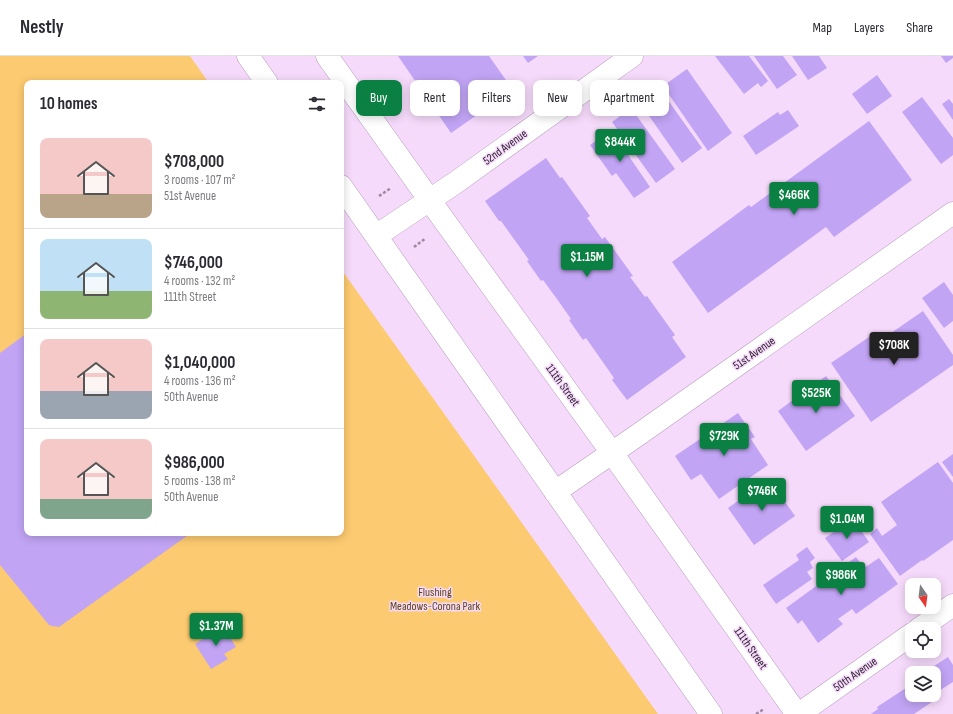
<!DOCTYPE html>
<html lang="en">
<head>
<meta charset="utf-8">
<style>
  :root { --surface:#fff; --page:#f2f2f3; --text:#2b2b33; --muted:#7c7c81; --line:#e1e1e2; --accent:#0b8043 }
  body { margin:0; font-family:"Sofia Sans Condensed",sans-serif; background:var(--page); color:var(--text); height:100vh; display:flex; flex-direction:column; font-size:15px; white-space:nowrap }
  * { box-sizing:border-box; margin:0 }
  p { font-size:13px; color:var(--muted) }
  .icon { flex:none; width:22px; height:22px; fill:none; stroke:currentColor; stroke-width:2; stroke-linecap:round; stroke-linejoin:round }
  .map { position:relative; flex:1; overflow:hidden }
  .side { position:absolute; left:24px; top:24px; width:320px; height:456px; display:flex; flex-direction:column; background:var(--surface); border-radius:8px; box-shadow:0 2px 10px #0003 }
  .side>* { flex:none }
  .guide { position:absolute; left:356px; top:24px; width:380px; height:36px; display:flex; gap:8px }
  .needle { width:26px; rotate:166deg }
  .buttons { position:absolute; left:905px; top:522px; display:grid; gap:8px }
  .buttons a { display:grid; place-items:center; width:36px; height:36px; border-radius:8px; background:var(--surface); box-shadow:0 2px 10px #0003; font-size:20px }
  .price { position:absolute; translate:-50% -34px; padding:0 9px; border-radius:4px; background:var(--accent); color:#fff; font-size:13px; line-height:26px; filter:drop-shadow(0 1px 2px #0008) }
  .price::after { content:''; position:absolute; left:50%; top:24px; width:12px; height:9px; margin-left:-6px; background:inherit; clip-path:polygon(0 0,100% 0,50% 100%) }
  .price.current { background:#222; color:#fff }
  ul { padding:0; list-style:none }
  li { display:flex; align-items:center; gap:12px; height:100px; padding:0 16px }
  li+li { border-top:1px solid var(--line) }
  li span { display:grid; place-items:center; flex:none; width:112px; height:80px; border-radius:8px; color:#555 }
  li>.icon { margin-inline-start:auto }
  span .icon { width:48px; height:48px; fill:#fffc; stroke-width:1 }
  li b { font-size:17px }
  h2 { display:flex; justify-content:space-between; align-items:center; height:48px; padding:0 16px; font-size:17px }
  .pill { padding:0 14px; border-radius:8px; background:var(--surface); box-shadow:0 2px 10px #0003; font-size:14px; line-height:36px }
  .pill.current { background:var(--accent); color:#fff }
  header { display:flex; align-items:center; gap:24px; box-sizing:border-box; height:56px; padding:0 20px; background:var(--surface); border-bottom:1px solid var(--line) }
  header strong { font-size:19px }
  nav { display:flex; gap:22px; margin-inline-start:auto; font-size:14px }
  .map>svg:first-child { display:block }
  .green { fill:#fcca70 }
  .building { fill:#c1a4f4 }
  .lines { fill:none; stroke-linecap:round; stroke-linejoin:round }
  .street-casing { stroke:#b89ebe; stroke-width:23 }
  .path { stroke:#9e89a1; stroke-width:2.5; stroke-dasharray:3 2; stroke-linecap:butt }
  .street { stroke:#fff; stroke-width:22 }
  .labels { text-anchor:middle; stroke-width:3; stroke-linejoin:round; paint-order:stroke }
  .street-label { font-size:12px; fill:#271d29; stroke:#f6dafb }
  .park-label { font-size:12px; fill:#5d4516; stroke:#f6dafb }
</style>
</head>
<body>
<header>
<strong>Nestly</strong>
<nav><a>Map</a><a>Layers</a><a>Share</a></nav>
</header>
<div class="map">
<svg width="953" height="658" viewBox="0 0 953 658">
  <rect width="100%" height="100%" fill="#f6dafb"/>
  <!-- green -->
  <path class="green" d="M 0,0 L 190,0 L 209,27 L 27,27 L 27,477 L 341,477 L 341,213 L 658,658 L 0,658 Z"/>
  <!-- building -->
  <path class="building" d="M 398,0 L 489,0 L 513,34 L 451,77 Z
    M 523,0 L 538,0 L 528,7 Z
    M 715,0 L 749,0 L 768,25 L 761,31 L 758,27 L 744,38 Z
    M 754,0 L 783,0 L 797,19 L 777,33 Z
    M 792,0 L 819,0 L 827,12 L 808,24 Z
    M 941,0 L 953,0 L 953,2 L 946,7 Z
    M 687,13 L 732,77 L 708,95 L 663,30 Z
    M 877,19 L 892,40 L 867,58 L 852,38 Z
    M 660,33 L 702,92 L 682,107 L 640,47 Z
    M 922,41 L 953,82 L 953,99 L 941,108 L 902,56 Z
    M 949,43 L 953,48 L 953,64 L 942,48 Z
    M 631,52 L 675,113 L 656,127 L 612,66 Z
    M 788,54 L 799,70 L 756,99 L 743,80 L 778,56 L 780,59 Z
    M 869,65 L 912,124 L 834,181 L 826,171 L 708,257 L 672,206 L 749,149 L 751,151 Z
    M 611,74 L 650,131 L 634,142 L 616,117 L 612,120 L 590,89 Z
    M 546,102 L 560,122 L 562,121 L 590,160 L 587,162 L 602,183 L 605,181 L 633,220 L 630,221 L 645,241 L 647,240 L 675,279 L 672,281 L 686,301 L 627,344 L 612,324 L 614,322 L 586,282 L 583,284 L 569,264 L 571,263 L 557,243 L 543,224 L 541,225 L 527,205 L 529,204 L 501,165 L 499,165 L 485,145 Z
    M 944,226 L 953,239 L 953,265 L 944,272 L 922,242 Z
    M 923,255 L 953,299 L 953,309 L 871,366 L 831,307 L 872,279 L 878,286 Z
    M 27,277 L 27,477 L 191,477 L 59,571 L 52,570 L 49,569 L 0,509 L 0,297 Z
    M 826,320 L 855,360 L 806,395 L 778,355 Z
    M 738,357 L 755,381 L 751,383 L 768,409 L 719,443 L 701,418 L 691,424 L 675,400 Z
    M 953,398 L 953,421 L 942,406 Z
    M 938,406 L 953,427 L 953,484 L 923,505 L 922,504 L 900,520 L 870,478 L 877,472 L 882,480 L 897,469 L 881,446 Z
    M 769,423 L 795,460 L 754,489 L 728,452 Z
    M 853,463 L 869,486 L 842,505 L 825,482 Z
    M 807,491 L 815,502 L 810,506 L 813,512 L 807,516 L 812,523 L 776,548 L 763,529 L 799,504 L 796,499 Z
    M 856,501 L 864,512 L 879,502 L 898,528 L 856,558 L 852,553 L 838,563 L 843,568 L 818,587 L 802,564 L 798,568 L 786,552 Z
    M 223,570 L 236,591 L 224,598 L 228,603 L 211,613 L 195,588 Z
    M 948,601 L 953,609 L 953,626 L 934,638 L 934,617 L 923,617 Z
    M 912,628 L 912,639 L 932,639 L 935,644 L 914,658 L 871,658 L 878,653 L 877,651 Z"/>
  <g class="lines">
    <!-- street casing -->
    <g class="street-casing">
      <path id="street" d="M 248,0 L 267,27
        M 327,0 L 446,167 L 612,397 L 797,658
        M 341,130 L 711,658
        M 376,180 L 455,127 L 632,0
        M 555,436 L 635,381 L 953,157
        M 919,573 L 953,549
        M 799,658 L 912,578"/>
    </g>
    <!-- path -->
    <path class="path" d="M 379,140 L 391,132
      M 414,191 L 426,182
      M 756,658 L 764,653"/>
    <!-- street -->
    <use href="#street" class="street"/>
  </g>
  <g class="labels">
    <!-- street labels -->
    <g class="street-label">
      <text transform="translate(505 91) rotate(-36)" y="4">52nd Avenue</text>
      <text transform="translate(754 297) rotate(-35)" y="4">51st Avenue</text>
      <text transform="translate(563 329) rotate(54)" y="4">111th Street</text>
      <text transform="translate(751 592) rotate(55)" y="4">111th Street</text>
      <text transform="translate(855 618) rotate(-35)" y="4">50th Avenue</text>
    </g>
    <!-- park labels -->
    <g class="park-label">
      <text x="435" y="540">Flushing<tspan x="435" dy="14">Meadows-Corona Park</tspan></text>
    </g>
  </g>
</svg>
<div class="buttons">
<a><svg class="needle" viewBox="-14 -14 28 28"><path d="M0-13l5 13h-10z" fill="#e53935"/><path d="M0 13l5-13h-10z" fill="#7c7c81"/></svg></a>
<a><svg class="icon" aria-label="locate" viewBox="0 0 24 24"><circle cx="12" cy="12" r="6"/><path d="M12 2v4M12 18v4M2 12h4M18 12h4"/></svg></a>
<a><svg class="icon" aria-label="layers" viewBox="0 0 24 24"><path d="M12 4l9 5-9 5-9-5zM3 14l9 5 9-5"/></svg></a>
</div>
<b class="price" style="left:620px;top:107px">$844K</b>
<b class="price" style="left:794px;top:160px">$466K</b>
<b class="price" style="left:587px;top:222px">$1.15M</b>
<b class="price current" style="left:894px;top:310px">$708K</b>
<b class="price" style="left:816px;top:358px">$525K</b>
<b class="price" style="left:724px;top:401px">$729K</b>
<b class="price" style="left:762px;top:456px">$746K</b>
<b class="price" style="left:847px;top:484px">$1.04M</b>
<b class="price" style="left:841px;top:540px">$986K</b>
<b class="price" style="left:216px;top:591px">$1.37M</b>
<div class="guide">
<a class="pill current">Buy</a>
<a class="pill">Rent</a>
<a class="pill">Filters</a>
<a class="pill">New</a>
<a class="pill">Apartment</a>
</div>
<section class="side">
<h2>10 homes<svg class="icon" aria-label="filters" viewBox="0 0 24 24"><path d="M4 7h16M4 17h16"/><circle cx="9" cy="7" r="2"/><circle cx="15" cy="17" r="2"/></svg></h2>
<ul>
<li><span style="background:linear-gradient(#f6c9c9 70%,#b9a48a 0)"><svg class="icon" aria-label="home" viewBox="0 0 24 24"><path d="M3 11l9-7 9 7M6 9v11h12V9"/></svg></span><div><b>$708,000</b><p>3 rooms · 107 m²</p><p>51st Avenue</p></div></li>
<li><span style="background:linear-gradient(#bfe0f5 65%,#8fb573 0)"><svg class="icon" aria-label="home" viewBox="0 0 24 24"><path d="M3 11l9-7 9 7M6 9v11h12V9"/></svg></span><div><b>$746,000</b><p>4 rooms · 132 m²</p><p>111th Street</p></div></li>
<li><span style="background:linear-gradient(#f6c9c9 65%,#9aa5b1 0)"><svg class="icon" aria-label="home" viewBox="0 0 24 24"><path d="M3 11l9-7 9 7M6 9v11h12V9"/></svg></span><div><b>$1,040,000</b><p>4 rooms · 136 m²</p><p>50th Avenue</p></div></li>
<li><span style="background:linear-gradient(#f6c9c9 75%,#7fa58c 0)"><svg class="icon" aria-label="home" viewBox="0 0 24 24"><path d="M3 11l9-7 9 7M6 9v11h12V9"/></svg></span><div><b>$986,000</b><p>5 rooms · 138 m²</p><p>50th Avenue</p></div></li>
</ul>
</section>
</div>
</body>
</html>
